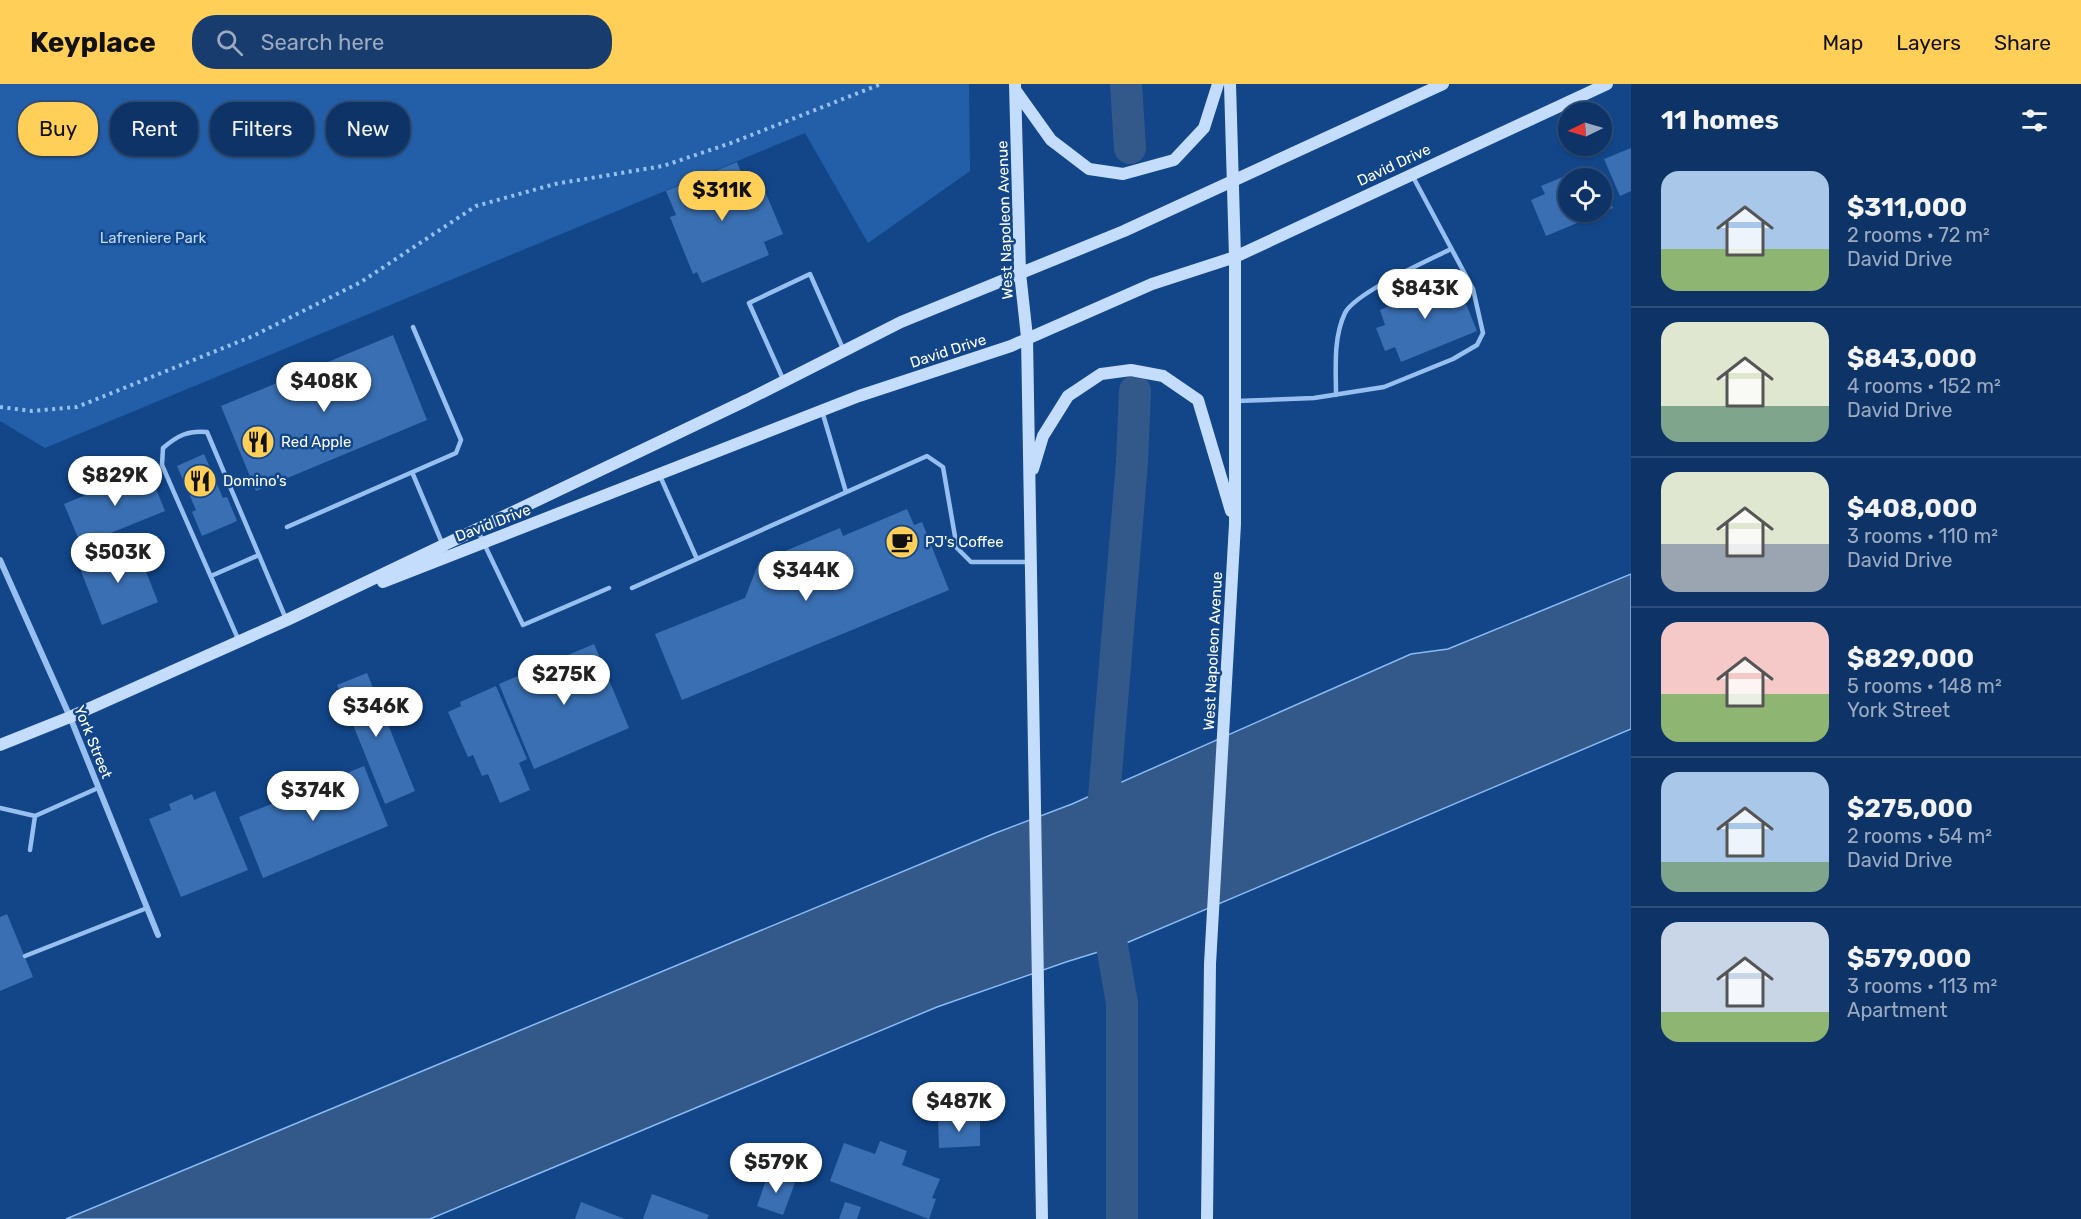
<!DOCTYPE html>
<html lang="en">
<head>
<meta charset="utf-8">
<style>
  :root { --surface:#0e3467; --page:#173c6d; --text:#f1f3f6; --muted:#9baac0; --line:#2e4f7b; --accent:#ffcf57 }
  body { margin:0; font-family:Rubik,sans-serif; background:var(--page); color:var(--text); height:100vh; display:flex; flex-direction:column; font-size:22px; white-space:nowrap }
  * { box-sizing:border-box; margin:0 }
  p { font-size:20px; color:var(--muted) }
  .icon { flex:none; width:33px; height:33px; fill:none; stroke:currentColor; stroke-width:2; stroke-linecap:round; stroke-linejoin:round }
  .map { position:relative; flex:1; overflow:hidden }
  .panel { display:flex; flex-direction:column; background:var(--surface); width:450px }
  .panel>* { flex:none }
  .hud { position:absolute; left:18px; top:18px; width:570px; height:54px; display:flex; gap:12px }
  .needle { width:39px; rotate:265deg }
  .fabs { position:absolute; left:1558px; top:18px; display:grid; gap:12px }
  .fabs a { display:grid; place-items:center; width:54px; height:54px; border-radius:50%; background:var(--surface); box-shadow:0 2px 4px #0004,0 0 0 2px var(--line); font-size:30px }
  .price { position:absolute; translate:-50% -51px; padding:0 14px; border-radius:21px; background:#fff; color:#222; font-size:20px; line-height:39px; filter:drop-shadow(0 2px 3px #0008) }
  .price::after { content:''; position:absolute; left:50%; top:36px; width:18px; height:14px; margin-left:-9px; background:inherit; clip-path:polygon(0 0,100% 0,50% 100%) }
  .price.active { background:var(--accent); color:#111 }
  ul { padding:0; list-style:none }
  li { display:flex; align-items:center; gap:18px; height:150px; padding:0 30px }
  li+li { border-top:2px solid var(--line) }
  li span { display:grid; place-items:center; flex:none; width:168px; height:120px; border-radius:18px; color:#555 }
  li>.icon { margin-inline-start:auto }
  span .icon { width:72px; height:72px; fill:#fffc; stroke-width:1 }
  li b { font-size:26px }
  h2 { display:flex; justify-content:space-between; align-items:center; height:72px; padding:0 30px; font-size:26px }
  .tag { padding:0 21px; border-radius:24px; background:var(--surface); box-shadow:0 2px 4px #0004,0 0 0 2px var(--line); font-size:21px; line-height:54px }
  .tag.active { background:var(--accent); color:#111 }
  header { display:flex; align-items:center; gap:36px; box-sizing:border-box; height:84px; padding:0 30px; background:var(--accent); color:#111 }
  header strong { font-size:28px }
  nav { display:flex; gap:33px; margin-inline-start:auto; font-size:21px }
  .search { width:420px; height:54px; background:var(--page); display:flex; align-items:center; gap:15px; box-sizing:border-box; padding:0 21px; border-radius:24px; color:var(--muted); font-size:22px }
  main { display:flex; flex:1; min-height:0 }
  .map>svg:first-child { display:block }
  .green { fill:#235fa9 }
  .water { fill:#33598b; stroke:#89baf4; stroke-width:1.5 }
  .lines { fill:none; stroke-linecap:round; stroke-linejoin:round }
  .canal { stroke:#33598b; stroke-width:32 }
  .building { fill:#3a70b3 }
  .path { stroke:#97c0f1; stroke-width:4; stroke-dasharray:3 4.5; stroke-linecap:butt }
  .lane { stroke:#97c0f1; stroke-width:4.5 }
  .street { stroke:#97c0f1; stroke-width:6 }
  .secondary { stroke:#c5ddfc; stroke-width:12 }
  .labels { text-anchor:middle; stroke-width:5; stroke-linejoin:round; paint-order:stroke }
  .street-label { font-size:15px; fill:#fff; stroke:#124689 }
  .park-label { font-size:15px; fill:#bedafc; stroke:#124689 }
  .poi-label { font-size:15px; fill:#fff; stroke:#124689; text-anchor:start }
</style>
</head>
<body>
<header>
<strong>Keyplace</strong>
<div class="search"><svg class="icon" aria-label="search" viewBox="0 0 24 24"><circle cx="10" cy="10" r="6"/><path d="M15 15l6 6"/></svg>Search here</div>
<nav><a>Map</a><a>Layers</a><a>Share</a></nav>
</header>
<main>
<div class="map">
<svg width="1631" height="1135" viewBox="0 0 1631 1135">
  <rect width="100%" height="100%" fill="#124689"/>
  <!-- green -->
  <path class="green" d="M 0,0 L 969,0 L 970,87 L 868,159 L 805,49 L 45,364 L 0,337 Z"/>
  <!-- water -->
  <path class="water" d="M 1631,490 L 1631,645 L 1124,860 L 1066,878 L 937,923 L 430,1135 L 66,1135 L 993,750 L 1072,720 L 1411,570 L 1448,565 Z"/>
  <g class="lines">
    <!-- canal -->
    <path class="canal" d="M 1126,0 L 1130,64
      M 1101,749 L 1132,378 L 1135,307
      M 1105,822 L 1122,919 L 1122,1135"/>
  </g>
  <!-- building -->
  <path class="building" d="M 1631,64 L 1631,107 L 1620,112 L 1604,75 Z
    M 737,78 L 748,106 L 762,100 L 783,150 L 764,158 L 769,171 L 702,199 L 697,188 L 693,190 L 670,133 L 676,131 L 666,107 Z
    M 1597,88 L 1600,94 L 1582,94 Z
    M 1565,92 L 1569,100 L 1569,128 L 1602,128 L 1602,99 L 1613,124 L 1546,152 L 1531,116 L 1545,110 L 1541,102 Z
    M 1456,195 L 1477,247 L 1401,278 L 1395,263 L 1385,267 L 1376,244 L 1385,241 L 1380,226 L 1394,220 L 1390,211 L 1414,202 L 1417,211 Z
    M 393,251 L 427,336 L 256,407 L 221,322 Z
    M 204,370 L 223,414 L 227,413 L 237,437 L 202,452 L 192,428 L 196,426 L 177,382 Z
    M 148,385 L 165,427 L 81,461 L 64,420 Z
    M 907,425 L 914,441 L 922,438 L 949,506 L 682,616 L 655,550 L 745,514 L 759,478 L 840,444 L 843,452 Z
    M 135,460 L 158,518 L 102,541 L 79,482 Z
    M 594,560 L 629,644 L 534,685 L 499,600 Z
    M 367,589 L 415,707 L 385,720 L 337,601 Z
    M 496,602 L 527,675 L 519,679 L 530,706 L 500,719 L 488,690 L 482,692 L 473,671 L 468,673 L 448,628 L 461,622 L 460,618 Z
    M 364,682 L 388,742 L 263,794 L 239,733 Z
    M 215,707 L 248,786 L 181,813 L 149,735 L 171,726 L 169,720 L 192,710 L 194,716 Z
    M 7,830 L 33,893 L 0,907 L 0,833 Z
    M 938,1035 L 980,1035 L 980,1062 L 939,1064 Z
    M 880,1057 L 907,1067 L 902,1081 L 940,1095 L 932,1114 L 936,1115 L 929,1135 L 830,1097 L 844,1059 L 875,1070 Z
    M 768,1090 L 795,1099 L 783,1131 L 757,1122 Z
    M 652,1110 L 709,1131 L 707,1135 L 643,1135 Z
    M 581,1118 L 625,1135 L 575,1135 Z
    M 845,1118 L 861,1123 L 857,1135 L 839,1135 Z"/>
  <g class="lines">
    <!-- path -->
    <path class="path" d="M 0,323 L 32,327 L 77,323 L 253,252 L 361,198 L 476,122 L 555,100 L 663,82 L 731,59 L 881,0"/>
    <!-- lane -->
    <path class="lane" d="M 783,295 L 749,219 L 810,190 L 844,267
      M 1336,311 C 1336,285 1333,254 1345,229 C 1355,209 1429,176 1451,165
      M 1237,317 L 1314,314 L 1384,303 L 1453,275 L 1477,261 L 1483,249 L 1473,205 L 1412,91
      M 822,327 L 846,408
      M 412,388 L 448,473
      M 660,392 L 697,475
      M 287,443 L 456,369 L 461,356 L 413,243
      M 478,447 L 523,541 L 609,504
      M 211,492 L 259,471
      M 632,504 L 927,372 L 943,383 L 957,464 L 971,478 L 1031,478
      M 239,557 L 162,381 L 163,364 C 177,352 188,346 207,348 L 286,535
      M 0,724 L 35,732 L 98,704
      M 30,766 L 35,732
      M 25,872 L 147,824"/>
    <!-- street -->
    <path class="street" d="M 0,476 L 70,633 L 158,851"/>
    <!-- secondary -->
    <path class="secondary" d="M 1015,0 L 1020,189 L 1027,253 L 1042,1135
      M 1016,7 L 1051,56 L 1089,85 L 1123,90 L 1174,76 L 1204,44 L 1218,0
      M 1033,385 L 1043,352 L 1068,312 L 1101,290 L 1131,286 L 1163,292 L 1198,316 L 1231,427
      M 383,498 L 859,312 L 1011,262 L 1152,200 L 1235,173 L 1607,0
      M 0,661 L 70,633 L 287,536 L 747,316 L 901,238 L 1124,147 L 1443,0
      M 1207,1135 L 1210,880 L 1235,440 L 1235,173 L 1230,0"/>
  </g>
  <!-- icons -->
  <defs>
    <g id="restaurant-disc" transform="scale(1.725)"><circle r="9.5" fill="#ffcf57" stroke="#124689"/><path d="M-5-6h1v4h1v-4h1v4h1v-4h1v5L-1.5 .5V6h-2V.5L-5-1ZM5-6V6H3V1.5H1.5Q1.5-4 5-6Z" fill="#111"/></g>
    <g id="cafe-disc" transform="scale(1.725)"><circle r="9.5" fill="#ffcf57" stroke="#124689"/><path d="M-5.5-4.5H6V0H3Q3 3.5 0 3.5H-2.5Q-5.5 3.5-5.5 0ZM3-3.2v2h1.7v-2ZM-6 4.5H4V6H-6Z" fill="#111"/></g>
  </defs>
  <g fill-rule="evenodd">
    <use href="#restaurant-disc" x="258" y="358"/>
    <use href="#restaurant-disc" x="200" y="397"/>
    <use href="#cafe-disc" x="902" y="458"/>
  </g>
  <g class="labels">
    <!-- street labels -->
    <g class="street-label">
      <text transform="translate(1394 81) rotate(-25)" y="5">David Drive</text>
      <text transform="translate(1005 136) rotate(-92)" y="5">West Napoleon Avenue</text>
      <text transform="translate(948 267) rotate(-18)" y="5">David Drive</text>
      <text transform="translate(493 439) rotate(-21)" y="5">David Drive</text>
      <text transform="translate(1213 567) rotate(-87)" y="5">West Napoleon Avenue</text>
      <text transform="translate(93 658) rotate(68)" y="5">York Street</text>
    </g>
    <!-- park labels -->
    <g class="park-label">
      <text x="153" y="159">Lafreniere Park</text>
    </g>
    <!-- poi labels -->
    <g class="poi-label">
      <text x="281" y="363">Red Apple</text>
      <text x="223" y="402">Domino's</text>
      <text x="925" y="463">PJ's Coffee</text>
    </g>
  </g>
</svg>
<div class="fabs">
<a><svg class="needle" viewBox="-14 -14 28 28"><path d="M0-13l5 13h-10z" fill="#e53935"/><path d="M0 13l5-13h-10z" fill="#9baac0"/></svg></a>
<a><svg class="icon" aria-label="locate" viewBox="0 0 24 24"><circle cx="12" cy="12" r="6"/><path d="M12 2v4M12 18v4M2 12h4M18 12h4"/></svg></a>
</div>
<b class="price active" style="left:722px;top:138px">$311K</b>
<b class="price" style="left:1425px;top:236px">$843K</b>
<b class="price" style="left:324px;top:329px">$408K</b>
<b class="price" style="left:115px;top:423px">$829K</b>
<b class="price" style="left:118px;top:500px">$503K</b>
<b class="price" style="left:806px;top:518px">$344K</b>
<b class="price" style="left:564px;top:622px">$275K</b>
<b class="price" style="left:376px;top:654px">$346K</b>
<b class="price" style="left:313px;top:738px">$374K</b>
<b class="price" style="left:959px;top:1049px">$487K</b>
<b class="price" style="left:776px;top:1110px">$579K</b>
<div class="hud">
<a class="tag active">Buy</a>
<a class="tag">Rent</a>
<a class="tag">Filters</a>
<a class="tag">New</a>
</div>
</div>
<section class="panel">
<h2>11 homes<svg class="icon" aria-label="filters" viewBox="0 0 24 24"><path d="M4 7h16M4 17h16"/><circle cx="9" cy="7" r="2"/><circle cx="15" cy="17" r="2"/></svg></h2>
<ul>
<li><span style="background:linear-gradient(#a9c7e8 65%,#8fb573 0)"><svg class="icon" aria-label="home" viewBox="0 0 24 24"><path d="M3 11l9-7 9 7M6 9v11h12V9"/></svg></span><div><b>$311,000</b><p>2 rooms · 72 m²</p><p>David Drive</p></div></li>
<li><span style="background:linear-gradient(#dfe7d0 70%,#7fa58c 0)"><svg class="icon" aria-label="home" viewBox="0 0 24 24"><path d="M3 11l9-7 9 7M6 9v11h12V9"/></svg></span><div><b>$843,000</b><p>4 rooms · 152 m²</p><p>David Drive</p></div></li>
<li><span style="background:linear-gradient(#dfe7d0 60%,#9aa5b1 0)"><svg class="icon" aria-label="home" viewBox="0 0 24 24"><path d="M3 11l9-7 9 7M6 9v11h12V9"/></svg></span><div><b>$408,000</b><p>3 rooms · 110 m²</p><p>David Drive</p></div></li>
<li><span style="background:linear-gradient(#f6c9c9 60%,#8fb573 0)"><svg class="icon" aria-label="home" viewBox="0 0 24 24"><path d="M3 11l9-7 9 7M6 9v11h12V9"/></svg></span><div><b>$829,000</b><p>5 rooms · 148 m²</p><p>York Street</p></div></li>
<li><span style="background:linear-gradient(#a9c7e8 75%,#7fa58c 0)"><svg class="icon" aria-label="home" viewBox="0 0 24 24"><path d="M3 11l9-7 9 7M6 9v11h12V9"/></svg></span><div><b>$275,000</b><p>2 rooms · 54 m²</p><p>David Drive</p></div></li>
<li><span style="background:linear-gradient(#c9d6e8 75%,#8fb573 0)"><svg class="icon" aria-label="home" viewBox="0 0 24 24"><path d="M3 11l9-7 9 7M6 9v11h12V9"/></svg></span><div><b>$579,000</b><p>3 rooms · 113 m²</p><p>Apartment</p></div></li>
</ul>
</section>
</main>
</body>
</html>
